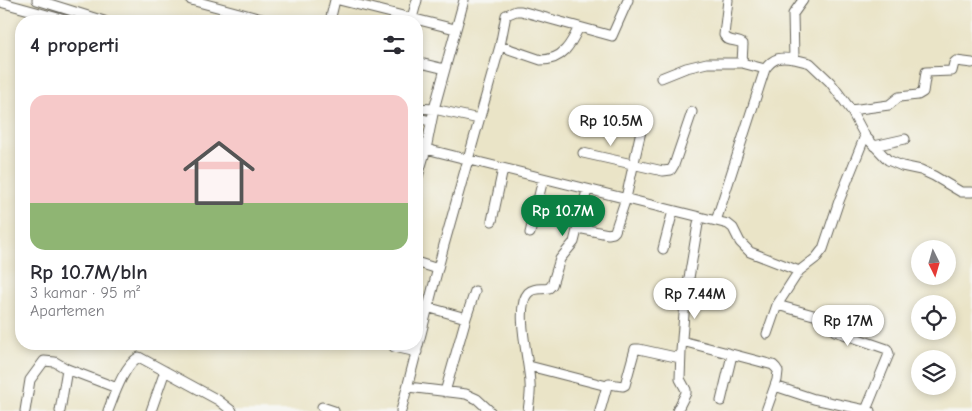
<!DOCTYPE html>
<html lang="id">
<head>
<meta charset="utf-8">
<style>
  :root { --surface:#fff; --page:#f7f7f7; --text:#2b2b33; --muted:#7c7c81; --accent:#0b8043 }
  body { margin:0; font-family:"Comic Neue",sans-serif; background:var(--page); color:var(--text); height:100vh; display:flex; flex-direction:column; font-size:19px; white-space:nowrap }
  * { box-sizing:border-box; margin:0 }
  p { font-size:16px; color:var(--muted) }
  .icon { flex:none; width:28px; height:28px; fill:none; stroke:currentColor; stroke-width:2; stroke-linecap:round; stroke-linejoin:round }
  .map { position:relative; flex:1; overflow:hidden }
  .panel { position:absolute; left:15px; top:15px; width:408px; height:335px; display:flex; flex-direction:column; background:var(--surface); border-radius:20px; box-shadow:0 2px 8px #0003 }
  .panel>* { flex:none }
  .needle { width:32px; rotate:175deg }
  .tools { position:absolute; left:911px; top:240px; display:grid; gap:10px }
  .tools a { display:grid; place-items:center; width:45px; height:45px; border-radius:50%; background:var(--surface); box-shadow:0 2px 8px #0003; font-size:25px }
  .price { position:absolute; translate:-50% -42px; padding:0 11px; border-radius:18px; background:#fff; color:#222; font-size:16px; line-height:32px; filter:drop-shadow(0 1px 2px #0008) }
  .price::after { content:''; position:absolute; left:50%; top:30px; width:15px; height:11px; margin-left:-8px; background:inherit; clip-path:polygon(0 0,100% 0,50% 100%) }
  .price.on { background:var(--accent); color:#fff }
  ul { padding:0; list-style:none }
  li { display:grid; align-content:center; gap:10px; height:265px; padding:0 15px }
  li span { display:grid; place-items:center; height:155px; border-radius:15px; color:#555 }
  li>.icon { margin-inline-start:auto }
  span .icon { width:90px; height:90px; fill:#fffc; stroke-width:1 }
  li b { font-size:21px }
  h2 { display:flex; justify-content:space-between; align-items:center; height:60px; padding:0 15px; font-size:21px }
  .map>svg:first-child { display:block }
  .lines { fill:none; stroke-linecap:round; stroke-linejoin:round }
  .minor-casing { stroke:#646258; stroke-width:11 }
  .minor { stroke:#fff; stroke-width:9 }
</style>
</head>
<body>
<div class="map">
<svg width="972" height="411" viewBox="0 0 972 411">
  <rect width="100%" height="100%" fill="#f6f6f2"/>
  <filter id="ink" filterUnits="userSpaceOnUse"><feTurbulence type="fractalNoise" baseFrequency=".02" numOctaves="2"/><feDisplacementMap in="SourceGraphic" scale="10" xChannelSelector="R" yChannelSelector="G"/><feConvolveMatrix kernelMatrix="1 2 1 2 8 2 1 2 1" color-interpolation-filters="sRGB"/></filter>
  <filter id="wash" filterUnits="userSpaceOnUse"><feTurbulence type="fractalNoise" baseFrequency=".0096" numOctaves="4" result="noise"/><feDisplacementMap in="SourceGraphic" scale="20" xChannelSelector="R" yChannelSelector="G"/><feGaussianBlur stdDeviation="1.12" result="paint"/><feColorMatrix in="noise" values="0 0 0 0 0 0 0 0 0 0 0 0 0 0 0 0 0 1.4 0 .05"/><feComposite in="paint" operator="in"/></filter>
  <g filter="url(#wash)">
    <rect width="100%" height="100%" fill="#eae4c7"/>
  </g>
  <g filter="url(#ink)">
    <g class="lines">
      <!-- minor casing -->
      <g class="minor-casing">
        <path id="minor" d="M 37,0 L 104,21
          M 191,0 L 269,21
          M 339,0 L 455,29
          M 728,0 L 724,35 C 728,43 737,39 743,44 L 742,63 L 765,69
          M 0,2 L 69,21
          M 412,18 L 417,0
          M 330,21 L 335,0
          M 500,46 L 541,60 C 563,60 571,44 579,27
          M 794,59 L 810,63 L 830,82 L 851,110 L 865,136 L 888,160 L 902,166 L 921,170 L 934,176 L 961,192 L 972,192
          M 416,62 L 445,69
          M 661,78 L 686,68 L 707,63 L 742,63
          M 416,108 L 434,109 L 479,119
          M 851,110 L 889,105 L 899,97 L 918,95 L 923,92 L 926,72 L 952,71 L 954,63 L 956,61 L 972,63
          M 416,118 L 431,121
          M 874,146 L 905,139
          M 426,149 L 716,221 L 765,69 C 774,57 780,57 794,59 L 793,14 L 803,0
          M 583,153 L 663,171 L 671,170 L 674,165 L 692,112
          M 416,183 L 426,149 L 434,109 L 464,0
          M 492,221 L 503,169
          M 716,221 L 728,224 L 733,228 L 740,242 L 750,252 L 799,271
          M 578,228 L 608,234 L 613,233 L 615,231 L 626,198 L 641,131
          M 530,233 L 543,179
          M 663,249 L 673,211
          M 416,262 L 438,269
          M 416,304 L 466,318 L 445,392
          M 777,305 L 817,316 L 828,322 L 835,331 L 887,349 L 889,354 L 866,410
          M 466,318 L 475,291
          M 767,334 L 777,305 L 799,271 L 816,258 L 823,249 L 839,201 L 865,136
          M 682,341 L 758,361 L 773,365 L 776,368 L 778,371 L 777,380 L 766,411
          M 394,347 L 417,352
          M 529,366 L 607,386
          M 775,386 L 814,399 L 870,411
          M 408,387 L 466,394 L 477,399 L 490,411
          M 721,401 L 732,355
          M 322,407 L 334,411
          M 25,411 L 30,380 L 44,361 L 55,362 L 67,369 L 117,388
          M 60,411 L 67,369
          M 108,411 C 114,396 124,365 139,357 L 218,400 L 232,411
          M 151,411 L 165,371
          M 401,411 L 444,245 L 500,46 L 506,15 L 516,11 L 521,11 L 612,36 L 628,0
          M 528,411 C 529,402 531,393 530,384 C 530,364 514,308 528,293 C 534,287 542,290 549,288 L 552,285 L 560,259 L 574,242 L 587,190
          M 600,411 L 607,386 L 609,384 L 623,386 L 625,385 L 635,349 L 639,349 L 680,358
          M 677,411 L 686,393 L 686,390 L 680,379 L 681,351 L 685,302 L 699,218"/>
      </g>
      <!-- minor -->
      <use href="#minor" class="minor"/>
    </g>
  </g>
</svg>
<div class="tools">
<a><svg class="needle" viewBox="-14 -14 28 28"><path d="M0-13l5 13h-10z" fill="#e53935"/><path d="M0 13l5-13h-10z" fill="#7c7c81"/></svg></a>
<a><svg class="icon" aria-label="locate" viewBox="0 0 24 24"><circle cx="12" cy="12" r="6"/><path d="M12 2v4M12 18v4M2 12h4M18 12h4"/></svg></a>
<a><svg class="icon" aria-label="layers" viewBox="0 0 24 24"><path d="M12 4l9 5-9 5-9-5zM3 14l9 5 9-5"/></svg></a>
</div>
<b class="price" style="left:611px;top:147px">Rp 10.5M</b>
<b class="price on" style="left:563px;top:237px">Rp 10.7M</b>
<b class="price" style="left:695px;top:320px">Rp 7.44M</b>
<b class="price" style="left:848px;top:347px">Rp 17M</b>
<section class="panel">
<h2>4 properti<svg class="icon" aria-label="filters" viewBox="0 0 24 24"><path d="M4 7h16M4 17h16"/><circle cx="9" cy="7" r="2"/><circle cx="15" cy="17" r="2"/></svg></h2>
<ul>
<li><span style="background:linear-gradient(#f6c9c9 70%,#8fb573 0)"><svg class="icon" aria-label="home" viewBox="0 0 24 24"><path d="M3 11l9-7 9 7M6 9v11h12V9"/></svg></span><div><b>Rp 10.7M/bln</b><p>3 kamar · 95 m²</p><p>Apartemen</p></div></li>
</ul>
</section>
</div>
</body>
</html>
